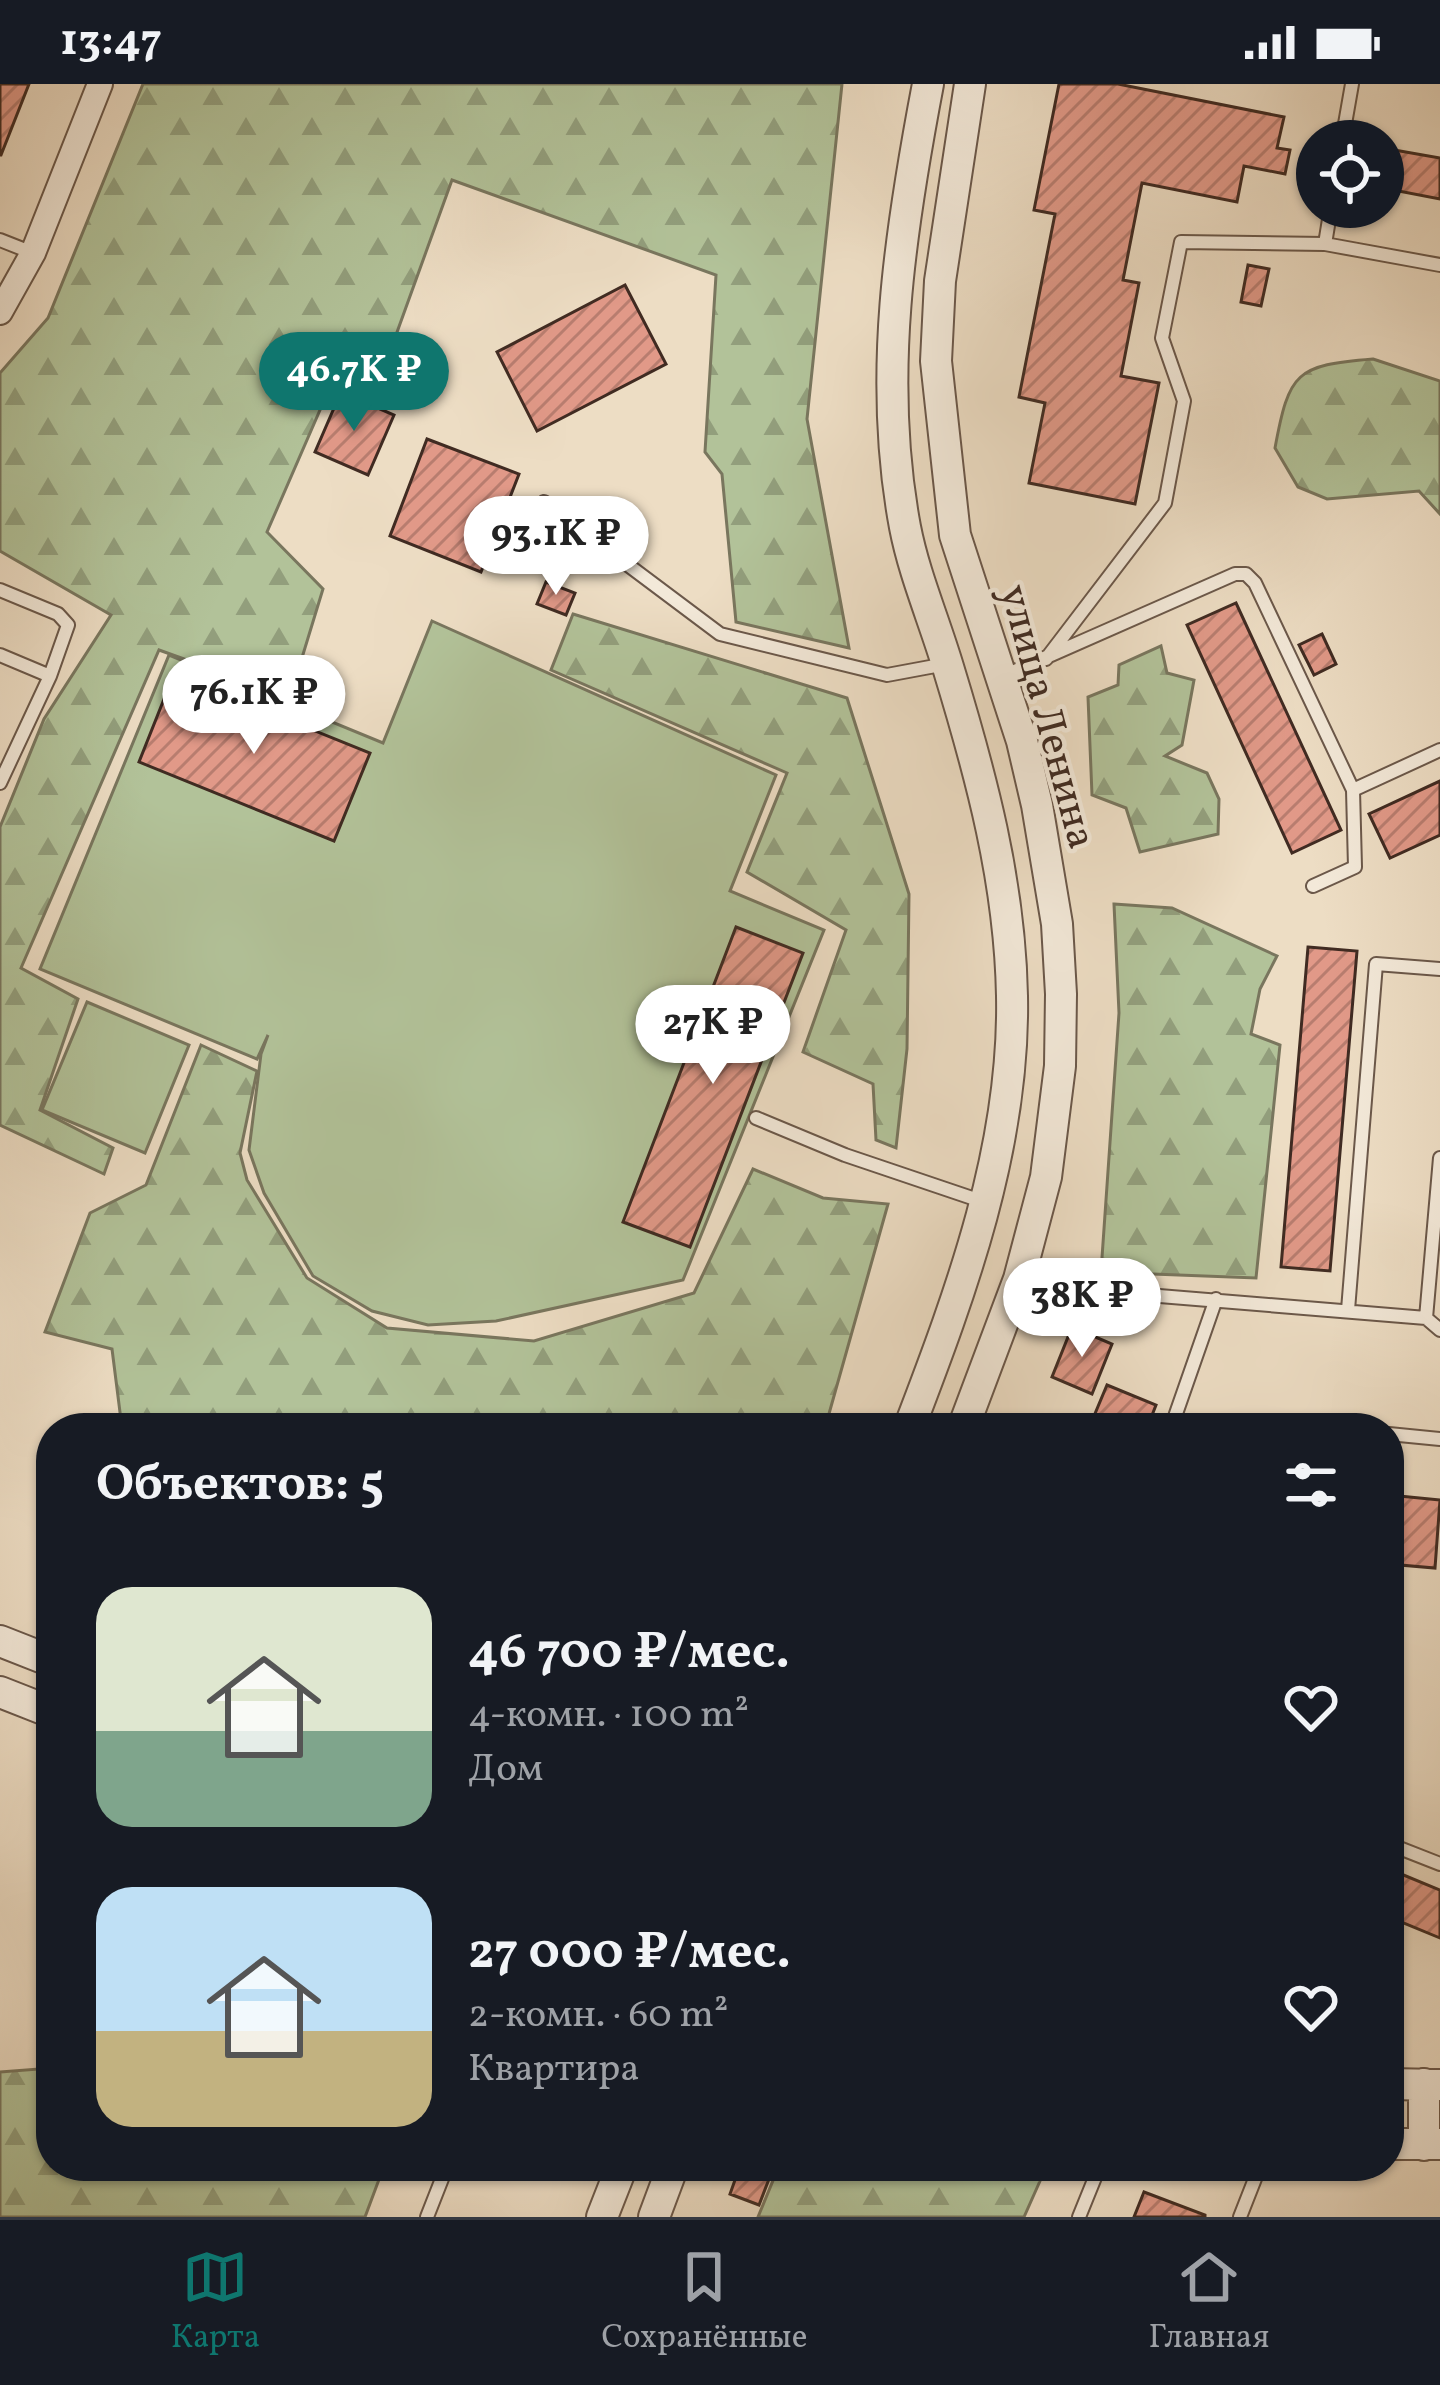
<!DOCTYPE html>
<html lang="ru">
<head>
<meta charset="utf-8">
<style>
  :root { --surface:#171b24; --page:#242831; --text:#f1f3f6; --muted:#9ea1a6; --line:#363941; --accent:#0f766e }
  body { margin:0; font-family:Vollkorn,serif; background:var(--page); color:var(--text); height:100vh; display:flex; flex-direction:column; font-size:45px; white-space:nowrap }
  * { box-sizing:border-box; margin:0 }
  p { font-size:39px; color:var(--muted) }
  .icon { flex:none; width:66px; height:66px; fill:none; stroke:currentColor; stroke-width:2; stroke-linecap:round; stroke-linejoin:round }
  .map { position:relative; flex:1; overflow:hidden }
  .panel { position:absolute; left:36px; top:1329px; width:1368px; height:768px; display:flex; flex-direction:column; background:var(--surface); border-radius:48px; box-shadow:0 3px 9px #0004 }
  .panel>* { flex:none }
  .buttons { position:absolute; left:1296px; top:36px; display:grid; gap:24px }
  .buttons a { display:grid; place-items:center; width:108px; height:108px; border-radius:50%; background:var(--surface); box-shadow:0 3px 9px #0004; font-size:60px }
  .price { position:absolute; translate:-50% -102px; padding:0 27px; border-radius:42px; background:#fff; color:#222; font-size:39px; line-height:78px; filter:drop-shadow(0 3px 6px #0008) }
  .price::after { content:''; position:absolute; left:50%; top:72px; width:36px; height:27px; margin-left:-18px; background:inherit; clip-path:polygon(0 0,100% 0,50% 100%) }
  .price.on { background:var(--accent); color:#fff }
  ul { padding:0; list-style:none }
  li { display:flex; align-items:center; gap:36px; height:300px; padding:0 60px }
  li span { display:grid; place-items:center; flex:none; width:336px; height:240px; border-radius:36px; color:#555 }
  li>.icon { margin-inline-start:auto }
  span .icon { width:144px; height:144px; fill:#fffc; stroke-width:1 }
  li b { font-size:51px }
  h2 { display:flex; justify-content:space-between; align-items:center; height:144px; padding:0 60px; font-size:51px }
  .status { display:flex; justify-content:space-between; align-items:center; height:84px; padding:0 60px; background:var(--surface); direction:ltr }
  .status svg { height:33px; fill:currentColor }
  .dock { display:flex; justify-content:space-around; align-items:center; height:168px; border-top:3px solid var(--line); background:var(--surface); font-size:33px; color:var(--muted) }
  .dock a { display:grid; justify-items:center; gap:6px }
  .dock .on { color:var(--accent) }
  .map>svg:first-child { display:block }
  .forest { fill:url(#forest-firs); stroke:#79765e; stroke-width:3 }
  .garden { fill:#b2c299; stroke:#79765e; stroke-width:3 }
  .building { fill:url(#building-hatch); stroke:#402b22; stroke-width:3 }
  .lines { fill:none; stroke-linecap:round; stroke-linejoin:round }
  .service-casing { stroke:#6b584a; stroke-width:16 }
  .minor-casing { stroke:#6b584a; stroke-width:28 }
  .tertiary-casing { stroke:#6b584a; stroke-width:34 }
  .service { stroke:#f3e9d9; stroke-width:12 }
  .minor { stroke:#f3e9d9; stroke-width:24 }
  .tertiary { stroke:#f3e9d9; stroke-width:30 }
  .labels { text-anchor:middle; stroke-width:9; stroke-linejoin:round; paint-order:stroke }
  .street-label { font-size:42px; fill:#402b22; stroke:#f3e9d9 }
</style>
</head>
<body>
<div class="status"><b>13:47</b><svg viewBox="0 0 49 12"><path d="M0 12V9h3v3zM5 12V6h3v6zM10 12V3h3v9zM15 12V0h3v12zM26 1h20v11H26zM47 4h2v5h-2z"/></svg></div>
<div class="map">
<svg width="1440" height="2133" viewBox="0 0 1440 2133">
  <defs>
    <pattern id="forest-firs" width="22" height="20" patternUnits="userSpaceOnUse" patternTransform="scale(3)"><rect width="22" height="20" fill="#b2c299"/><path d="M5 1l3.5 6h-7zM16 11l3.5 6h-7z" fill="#929e7c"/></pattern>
    <pattern id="building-hatch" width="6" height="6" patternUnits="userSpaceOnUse" patternTransform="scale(3)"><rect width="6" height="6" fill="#e19988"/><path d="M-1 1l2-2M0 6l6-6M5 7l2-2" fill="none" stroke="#b87d6f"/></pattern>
  </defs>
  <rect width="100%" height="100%" fill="#edddc4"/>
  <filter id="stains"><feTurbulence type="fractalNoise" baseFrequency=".00167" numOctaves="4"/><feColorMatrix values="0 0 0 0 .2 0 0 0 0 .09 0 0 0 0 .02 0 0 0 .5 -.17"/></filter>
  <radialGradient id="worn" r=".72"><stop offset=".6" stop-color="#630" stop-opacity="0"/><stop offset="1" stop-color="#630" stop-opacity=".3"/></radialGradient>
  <!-- forest -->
  <path class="forest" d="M 143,0 L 842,0 L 807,335 L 849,564 L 736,538 L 722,390 L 705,368 L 716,191 L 452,96 L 392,262 L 340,280 L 267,448 L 323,505 L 290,613 L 159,566 L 21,884 L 78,915 L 40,1026 L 113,1064 L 104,1090 L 0,1041 L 0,743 L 44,635 L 111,531 L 0,467 L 0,289 L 48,234 Z
    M 1373,275 L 1440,297 L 1440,430 L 1419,407 L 1327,415 L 1298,403 L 1275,364 C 1289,288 1296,281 1373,275 Z
    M 573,530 L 847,614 L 909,810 L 907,965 L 896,1064 L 876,1056 L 873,1000 L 803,968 L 846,846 L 747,788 L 787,689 L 551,586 Z
    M 1161,562 L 1167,589 L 1194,596 L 1182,661 L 1165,672 L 1207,689 L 1219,715 L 1218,750 L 1140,768 L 1126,724 L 1092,711 L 1088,613 L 1118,601 L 1119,581 Z
    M 1114,820 L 1172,824 L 1277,872 L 1260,905 L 1251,950 L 1280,961 L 1256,1194 L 1101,1188 L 1119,929 Z
    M 201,961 L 257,987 L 240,1069 L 247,1096 L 307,1194 L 387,1244 L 534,1257 L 694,1209 L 753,1085 L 823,1114 L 888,1120 L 825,1344 L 122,1344 L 112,1265 L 45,1248 L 90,1129 L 146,1101 Z
    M 51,1984 L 51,2082 L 384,2082 L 365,2133 L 0,2133 L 0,1988 Z
    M 779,2082 L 1023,2082 L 1040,2097 L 1024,2133 L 758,2133 Z"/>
  <!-- garden -->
  <path class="garden" d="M 432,537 L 776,691 L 730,807 L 824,846 L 683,1196 L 496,1237 L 428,1241 L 372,1227 L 313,1192 L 264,1109 L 249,1066 L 261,970 L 268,951 L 257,975 L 40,885 L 169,571 L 383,659 Z
    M 87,918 L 189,961 L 145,1069 L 42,1026 Z"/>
  <!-- building -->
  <path class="building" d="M 0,0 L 29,0 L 1,71 L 0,71 Z
    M 1059,0 L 1118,0 L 1284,33 L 1277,64 L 1290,66 L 1285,90 L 1244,82 L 1237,118 L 1142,99 L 1123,196 L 1139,199 L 1121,292 L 1159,299 L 1135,420 L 1029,399 L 1045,319 L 1019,313 L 1055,130 L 1034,126 Z
    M 1383,64 L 1440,74 L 1440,115 L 1383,104 Z
    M 1248,181 L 1269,185 L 1261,222 L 1241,218 Z
    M 625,201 L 666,280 L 537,347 L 497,268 Z
    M 341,308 L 394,331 L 368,391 L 315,368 Z
    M 427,355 L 519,390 L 481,488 L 390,452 Z
    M 546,498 L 575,509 L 566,531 L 537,520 Z
    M 1236,519 L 1341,746 L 1292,769 L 1187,541 Z
    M 1322,550 L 1336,580 L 1314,591 L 1299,561 Z
    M 174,590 L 370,669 L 334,757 L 139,678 Z
    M 1440,697 L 1440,751 L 1390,774 L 1369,730 Z
    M 736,843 L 803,869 L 690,1163 L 623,1138 Z
    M 1308,863 L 1357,867 L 1330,1187 L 1281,1183 Z
    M 1072,1243 L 1112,1260 L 1092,1310 L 1052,1293 Z
    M 1107,1301 L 1156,1321 L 1147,1344 L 1089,1344 Z
    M 1389,1411 L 1440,1416 L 1435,1484 L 1389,1480 Z
    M 1389,1785 L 1440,1806 L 1440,1854 L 1389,1833 Z
    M 740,2082 L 774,2082 L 759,2121 L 730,2110 Z
    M 1144,2108 L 1205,2131 L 1205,2133 L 1134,2133 Z"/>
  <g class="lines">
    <!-- service casing -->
    <g class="service-casing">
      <path id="service" d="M 1342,57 L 1352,0
        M 0,156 L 33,169
        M 1325,160 L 1440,181
        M 544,418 L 720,550 L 887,591 L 946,580
        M 0,506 L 58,530 L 68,541 L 50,592 L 0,699
        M 0,571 L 50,592
        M 1046,575 L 1165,419 L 1184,317 L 1162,254 L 1181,158 L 1325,160 L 1331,123
        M 1001,593 L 1235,490 L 1246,490 L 1255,499 L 1353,706 L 1440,666
        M 1313,802 L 1355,783 L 1353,706
        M 756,1034 L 845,1071 L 984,1118
        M 1020,1195 L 1062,1204 L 1426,1234 L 1440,1246
        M 1348,1226 L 1376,880 L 1440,885
        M 1426,1234 L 1440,1074
        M 1242,1337 L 1321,1344
        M 1171,1344 L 1216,1215
        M 1389,1350 L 1440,1355
        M 1389,1760 L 1440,1780
        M 427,2133 L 447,2082
        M 1079,2133 L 1096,2091
        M 1240,2133 L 1260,2082"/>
    </g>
    <!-- minor casing -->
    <g class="minor-casing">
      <path id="minor" d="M 0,228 L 33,169 L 100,0"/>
    </g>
    <!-- tertiary casing -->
    <g class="tertiary-casing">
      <path id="tertiary" d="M 909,1344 C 962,1206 1015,1062 1012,912 C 1010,798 981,691 948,583 C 934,536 914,490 905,443 C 877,294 900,147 928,0
        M 963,1344 L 1019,1195 L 1046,1093 L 1060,982 L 1061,910 L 1057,840 L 1037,721 L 1022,657 L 955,451 L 936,277 L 940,197 L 970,0
        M 0,1557 L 51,1577
        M 0,1608 L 51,1628
        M 1389,2000 L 1440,2001
        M 1389,2060 L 1440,2060
        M 1424,2061 L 1424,2000
        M 602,2133 L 622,2082
        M 654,2133 L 673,2082"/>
    </g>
    <!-- service -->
    <use href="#service" class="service"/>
    <!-- minor -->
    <use href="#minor" class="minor"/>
    <!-- tertiary -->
    <use href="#tertiary" class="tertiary"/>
  </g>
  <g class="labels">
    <!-- street labels -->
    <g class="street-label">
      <text transform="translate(1050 632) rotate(75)" y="15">улица Ленина</text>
    </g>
  </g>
  <rect width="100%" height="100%" filter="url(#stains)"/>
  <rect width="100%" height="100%" fill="url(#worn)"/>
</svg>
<div class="buttons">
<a><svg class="icon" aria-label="locate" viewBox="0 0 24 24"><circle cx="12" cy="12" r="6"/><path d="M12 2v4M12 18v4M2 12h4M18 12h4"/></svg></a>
</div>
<b class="price on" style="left:354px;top:350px">46.7K ₽</b>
<b class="price" style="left:556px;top:514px">93.1K ₽</b>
<b class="price" style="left:254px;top:673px">76.1K ₽</b>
<b class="price" style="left:713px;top:1003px">27K ₽</b>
<b class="price" style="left:1082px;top:1276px">38K ₽</b>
<section class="panel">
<h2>Объектов: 5<svg class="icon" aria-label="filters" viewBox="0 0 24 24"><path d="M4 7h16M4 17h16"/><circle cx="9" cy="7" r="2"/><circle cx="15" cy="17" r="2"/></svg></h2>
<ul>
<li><span style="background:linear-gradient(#dfe7d0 60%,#7fa58c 0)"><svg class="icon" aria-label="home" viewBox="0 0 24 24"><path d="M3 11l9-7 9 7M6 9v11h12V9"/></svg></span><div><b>46 700 ₽/мес.</b><p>4-комн. · 100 m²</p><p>Дом</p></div><svg class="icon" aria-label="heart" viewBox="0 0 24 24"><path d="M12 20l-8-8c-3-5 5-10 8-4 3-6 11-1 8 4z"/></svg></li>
<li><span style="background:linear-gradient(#bfe0f5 60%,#c2b280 0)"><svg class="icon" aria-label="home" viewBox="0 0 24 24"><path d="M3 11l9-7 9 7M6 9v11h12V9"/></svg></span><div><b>27 000 ₽/мес.</b><p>2-комн. · 60 m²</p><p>Квартира</p></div><svg class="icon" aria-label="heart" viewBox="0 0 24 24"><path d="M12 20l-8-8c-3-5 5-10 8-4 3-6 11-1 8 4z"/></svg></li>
</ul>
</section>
</div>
<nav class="dock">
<a class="on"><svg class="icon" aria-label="map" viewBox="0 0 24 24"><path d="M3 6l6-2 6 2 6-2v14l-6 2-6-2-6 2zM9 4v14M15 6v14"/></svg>Карта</a>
<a><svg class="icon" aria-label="saved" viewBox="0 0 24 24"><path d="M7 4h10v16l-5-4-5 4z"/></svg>Сохранённые</a>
<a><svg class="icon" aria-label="home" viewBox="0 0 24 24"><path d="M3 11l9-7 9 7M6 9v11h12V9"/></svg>Главная</a>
</nav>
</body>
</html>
